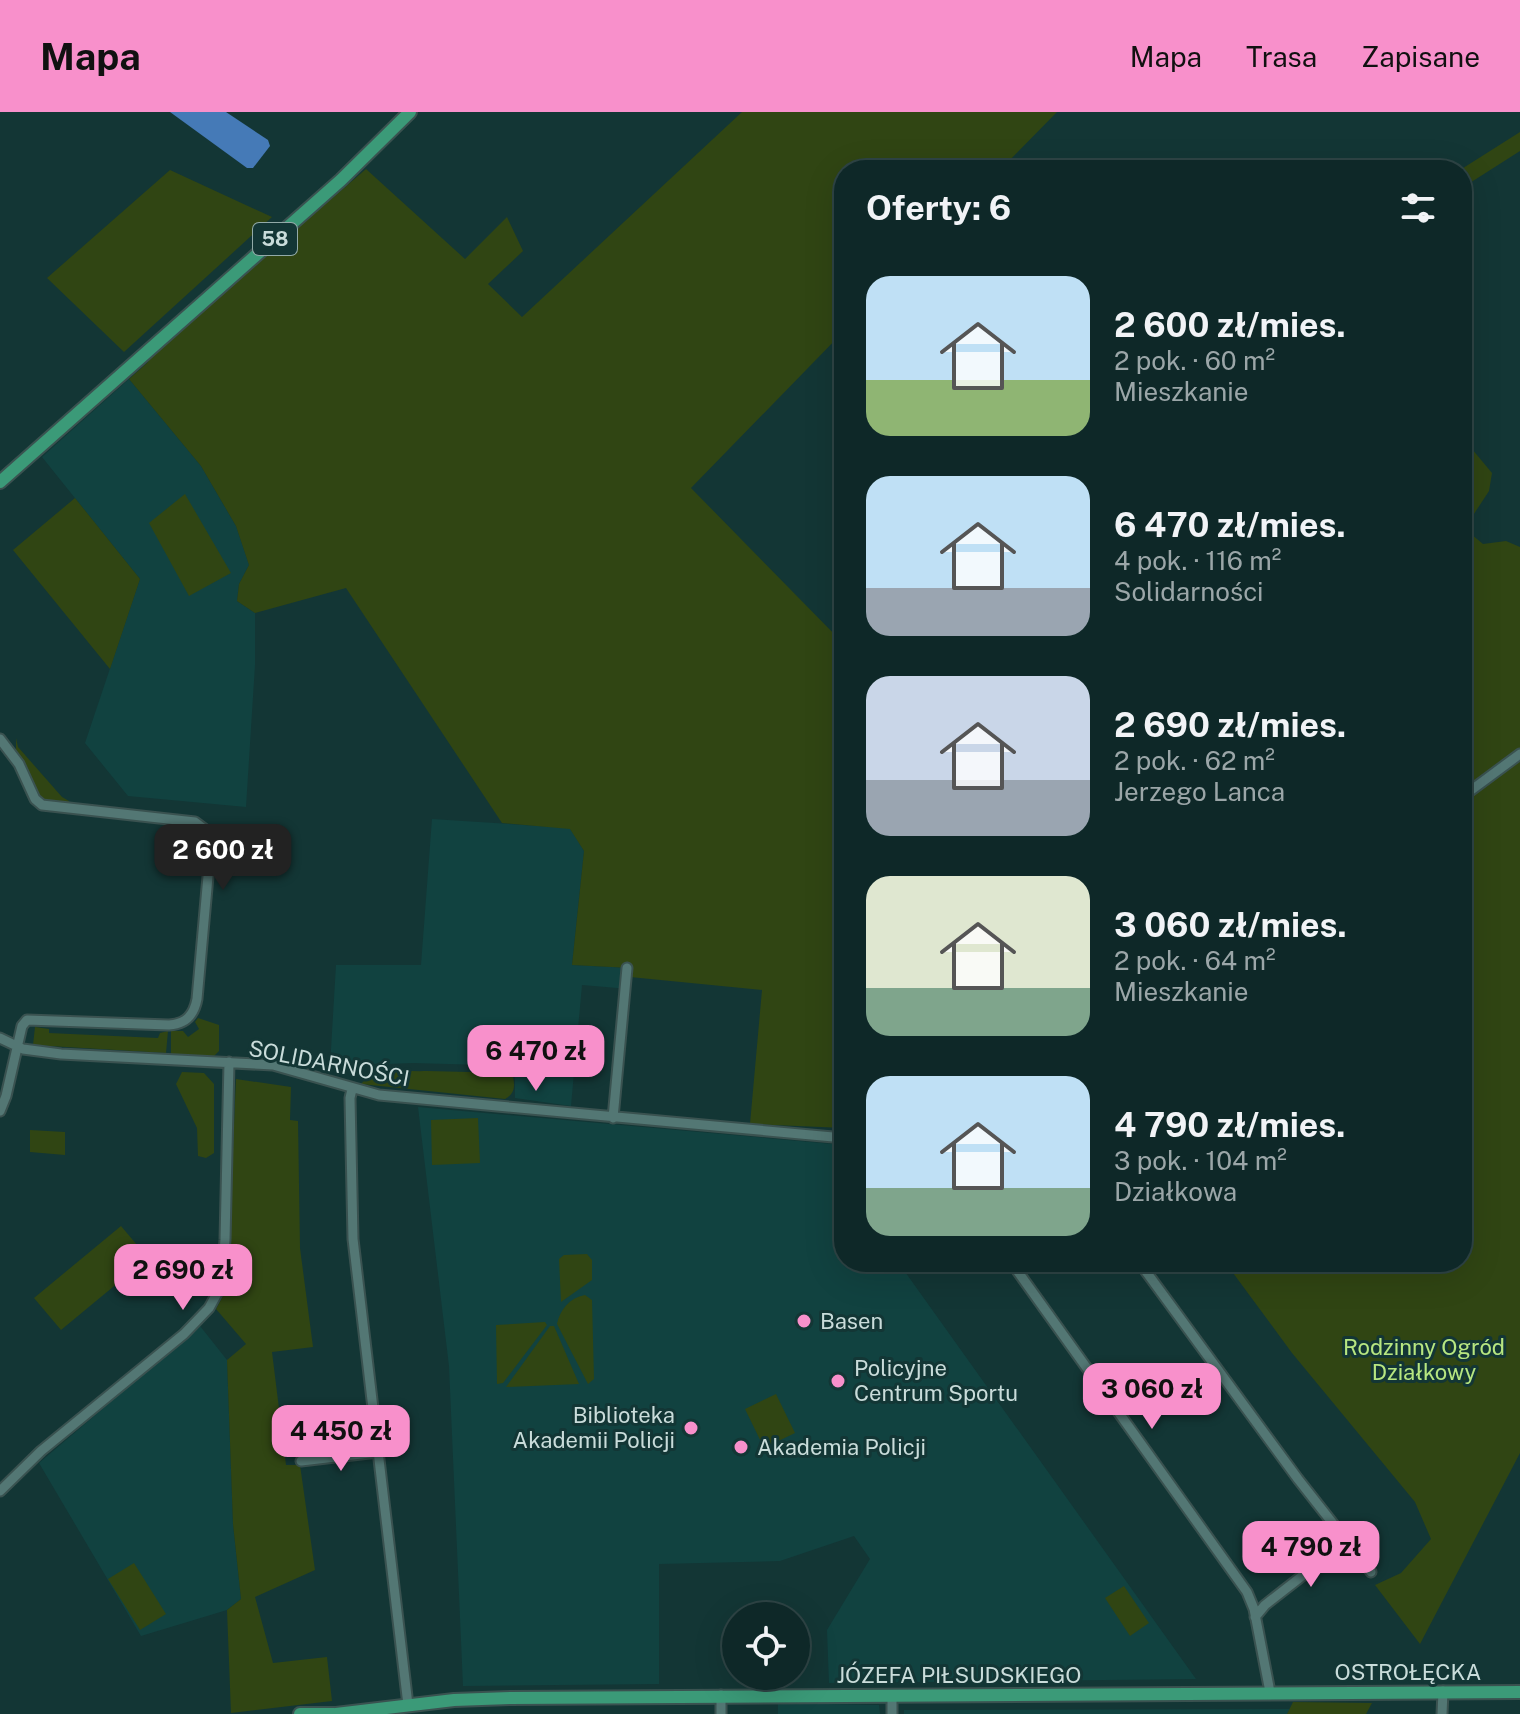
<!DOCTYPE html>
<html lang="pl">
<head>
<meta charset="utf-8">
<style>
  :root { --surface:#0e2828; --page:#1c3434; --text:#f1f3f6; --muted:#9ba6a8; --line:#2e4445; --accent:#f890cb }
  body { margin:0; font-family:"Public Sans",sans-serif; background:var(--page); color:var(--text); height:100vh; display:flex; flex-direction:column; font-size:30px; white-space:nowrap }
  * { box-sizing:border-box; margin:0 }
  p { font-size:26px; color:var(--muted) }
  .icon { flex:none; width:44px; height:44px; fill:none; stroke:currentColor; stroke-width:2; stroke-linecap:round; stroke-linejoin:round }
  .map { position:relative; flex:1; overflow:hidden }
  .details { position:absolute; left:834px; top:48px; width:638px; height:1112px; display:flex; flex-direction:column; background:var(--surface); border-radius:32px; box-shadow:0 8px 32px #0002,0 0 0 2px var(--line) }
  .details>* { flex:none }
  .buttons { position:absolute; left:722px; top:1490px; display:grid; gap:16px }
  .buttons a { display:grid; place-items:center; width:88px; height:88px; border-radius:50%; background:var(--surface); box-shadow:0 8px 32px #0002,0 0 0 2px var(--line); font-size:40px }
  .price { position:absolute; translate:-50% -68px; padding:0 18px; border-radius:16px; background:var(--accent); color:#111; font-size:26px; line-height:52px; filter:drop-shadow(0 2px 4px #0008) }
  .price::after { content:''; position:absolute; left:50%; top:48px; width:24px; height:18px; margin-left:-12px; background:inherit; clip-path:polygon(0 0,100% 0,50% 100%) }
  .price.on { background:#222; color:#fff }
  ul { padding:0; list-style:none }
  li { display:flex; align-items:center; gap:24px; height:200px; padding:0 32px }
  li span { display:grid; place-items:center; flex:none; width:224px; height:160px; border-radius:24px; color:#555 }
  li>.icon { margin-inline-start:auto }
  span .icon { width:96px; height:96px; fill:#fffc; stroke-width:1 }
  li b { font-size:34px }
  h2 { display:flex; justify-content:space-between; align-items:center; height:96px; padding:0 32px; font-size:34px }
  header { display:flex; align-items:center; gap:48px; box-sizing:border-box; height:112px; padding:0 40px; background:var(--accent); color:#111 }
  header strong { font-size:38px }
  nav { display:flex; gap:44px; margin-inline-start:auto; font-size:28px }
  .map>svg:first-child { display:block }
  .built { fill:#114240 }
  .green { fill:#304513 }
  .water { fill:#457ab7 }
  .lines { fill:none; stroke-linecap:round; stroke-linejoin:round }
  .minor-casing { stroke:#3a5250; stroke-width:13 }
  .major-casing { stroke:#3a5250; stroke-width:16 }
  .minor { stroke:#537774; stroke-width:9 }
  .major { stroke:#3b9a78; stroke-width:12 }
  .poi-dot { fill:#f890cb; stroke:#133635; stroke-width:3 }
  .labels { text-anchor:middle; stroke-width:6; stroke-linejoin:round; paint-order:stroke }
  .shield { fill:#133635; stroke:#92aaa8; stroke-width:2 }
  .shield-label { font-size:20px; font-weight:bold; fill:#c9dcda }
  .street-label { font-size:22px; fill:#c9dcda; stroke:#133635 }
  .poi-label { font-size:22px; fill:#c9dcda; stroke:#133635; text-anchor:start }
  .park-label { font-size:22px; fill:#b7e680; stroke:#133635 }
</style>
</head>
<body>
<header>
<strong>Mapa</strong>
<nav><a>Mapa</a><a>Trasa</a><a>Zapisane</a></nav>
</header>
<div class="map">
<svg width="1520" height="1602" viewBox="0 0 1520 1602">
  <rect width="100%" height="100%" fill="#133635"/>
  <!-- built -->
  <path class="built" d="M 129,267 L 201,354 L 236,414 L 249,453 L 239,472 L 237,489 L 255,501 L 255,553 L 246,695 L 128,684 L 85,631 L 140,467 L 42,345 Z
    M 432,707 L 570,716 L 584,739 L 572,853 L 631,856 L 629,877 L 582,873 L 571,994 L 515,986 L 515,954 L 413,951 L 330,954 L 336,853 L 421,853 Z
    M 418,995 L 844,1033 L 844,1150 L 898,1150 L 1196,1567 L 829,1571 L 827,1518 L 870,1447 L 854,1424 L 780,1449 L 659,1452 L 659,1572 L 463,1574 L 449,1254 Z
    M 200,1214 L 227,1248 L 233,1412 L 241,1487 L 227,1498 L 141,1524 L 39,1351 Z
    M 778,1591 L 879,1593 L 880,1602 L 778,1602 Z
    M 1290,1597 L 1287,1602 L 904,1602 L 904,1598 Z"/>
  <!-- green -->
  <path class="green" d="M 742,0 L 1057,0 L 1000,58 L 844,58 L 844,219 L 691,376 L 844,532 L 844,1016 L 750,1012 L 762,878 L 630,865 L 631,856 L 572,853 L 584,739 L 570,717 L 502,711 L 346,476 L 255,501 L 237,489 L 239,472 L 249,453 L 236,414 L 201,354 L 129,267 L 147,251 L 156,238 L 366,57 L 465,147 L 507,105 L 523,139 L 488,172 L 522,205 Z
    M 1520,20 L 1520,39 L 1462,76 L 1462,58 L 1460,58 Z
    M 170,58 L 272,105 L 124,240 L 47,166 Z
    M 1462,325 L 1492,361 L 1489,379 L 1470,408 L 1471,422 L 1483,432 L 1506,429 L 1520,435 L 1520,1341 L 1420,1532 L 1375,1473 L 1401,1461 L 1431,1427 L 1415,1390 L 1292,1241 L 1225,1150 L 1462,1150 Z
    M 185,382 L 231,461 L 189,484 L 149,411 Z
    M 75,386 L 140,467 L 110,557 L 13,438 Z
    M 16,626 L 18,635 L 62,685 L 69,689 L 69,692 L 47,689 L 38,683 L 16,640 Z
    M 198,906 L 219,913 L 219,939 L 214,944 L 171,942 L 171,919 L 183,919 L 188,925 L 199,917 L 195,910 Z
    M 35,915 L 49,917 L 49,921 L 158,926 L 160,921 L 168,919 L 166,941 L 33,933 Z
    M 427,959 L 512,961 C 515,972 516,981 505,987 L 361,972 C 376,955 406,960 427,959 Z
    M 182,960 L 204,961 L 214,972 L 214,1041 L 206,1046 L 198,1044 L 197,1016 L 176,972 Z
    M 236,967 L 291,975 L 290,1008 L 298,1009 L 300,1136 L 313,1235 L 272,1240 L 286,1353 L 300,1353 L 315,1458 L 255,1485 L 273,1551 L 327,1545 L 332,1589 L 231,1601 L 227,1498 L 241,1487 L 233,1412 L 227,1248 L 246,1232 L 216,1197 L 227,1176 Z
    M 478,1006 L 480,1051 L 432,1053 L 431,1008 Z
    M 30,1018 L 65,1020 L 65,1043 L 30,1040 Z
    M 121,1114 L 148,1146 L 61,1218 L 34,1186 Z
    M 587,1142 L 592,1148 L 592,1168 L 561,1190 L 559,1147 L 564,1143 Z
    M 585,1183 L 592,1188 L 594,1267 L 588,1272 L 557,1212 C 560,1198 569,1186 585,1183 Z
    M 545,1210 L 547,1213 L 503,1271 L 497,1272 L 496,1213 Z
    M 550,1214 L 554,1214 L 579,1272 L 506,1275 Z
    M 776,1282 L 795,1321 L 764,1336 L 745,1297 Z
    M 134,1451 L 166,1502 L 140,1518 L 108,1467 Z
    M 1124,1474 L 1149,1511 L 1130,1524 L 1105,1486 Z
    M 1293,1590 L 1372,1591 L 1366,1602 L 1287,1602 Z"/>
  <!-- water -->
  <path class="water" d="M 170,0 L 226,0 L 268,28 L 270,34 L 253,56 L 247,56 Z"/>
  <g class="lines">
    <!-- minor casing -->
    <g class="minor-casing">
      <path id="minor" d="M 0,627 L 19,652 L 35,687 L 42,693 L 195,710 L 207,719 L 211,731 L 197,887 C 194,903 186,912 169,913 L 27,908 L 22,914 L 6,984 L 0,999
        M 1462,685 L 1520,642
        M 0,926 L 23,937 L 61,942 L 273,953 L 379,983 L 844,1026
        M 352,977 L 350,986 L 353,1127 L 408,1593
        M 613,1006 L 627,856
        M 1011,1150 L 1247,1480 L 1254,1497 L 1270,1580
        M 1139,1150 L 1298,1367 L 1371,1460
        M 301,1349 L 378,1340
        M 0,1379 L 41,1339 L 184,1222 L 209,1196 L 221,1174 L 225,1128 L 229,950
        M 1255,1505 L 1265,1493 L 1347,1429
        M 721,1583 L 721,1602
        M 892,1602 L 892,1584
        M 1442,1602 L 1443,1579"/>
    </g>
    <!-- major casing -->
    <g class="major-casing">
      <path id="major" d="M 0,370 L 341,68 L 410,0
        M 300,1602 L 334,1602
        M 336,1602 L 454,1588 L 510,1586 L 1520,1580"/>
    </g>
    <!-- minor -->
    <use href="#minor" class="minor"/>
    <!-- major -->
    <use href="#major" class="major"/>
  </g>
  <!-- markers -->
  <g class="poi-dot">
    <circle cx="804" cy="1209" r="8"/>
    <circle cx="838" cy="1269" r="8"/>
    <circle cx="691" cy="1316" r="8"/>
    <circle cx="741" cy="1335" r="8"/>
  </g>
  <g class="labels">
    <!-- shield labels -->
    <rect class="shield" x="253" y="111" width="44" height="32" rx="6"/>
    <g class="shield-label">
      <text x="275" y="134">58</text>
    </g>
    <!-- street labels -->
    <g class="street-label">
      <text transform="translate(329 951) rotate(11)" y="8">SOLIDARNOŚCI</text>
      <text x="1408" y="1568">OSTROŁĘCKA</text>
      <text x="959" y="1571">JÓZEFA PIŁSUDSKIEGO</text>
    </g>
    <!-- poi labels -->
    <g class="poi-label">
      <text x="820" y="1217">Basen</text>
      <text x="854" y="1264">Policyjne<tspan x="854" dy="25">Centrum Sportu</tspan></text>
      <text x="675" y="1311" text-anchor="end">Biblioteka<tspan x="675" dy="25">Akademii Policji</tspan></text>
      <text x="757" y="1343">Akademia Policji</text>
    </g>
    <!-- park labels -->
    <g class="park-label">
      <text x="1424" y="1243">Rodzinny Ogród<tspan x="1424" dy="25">Działkowy</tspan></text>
    </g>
  </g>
</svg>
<div class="buttons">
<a><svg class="icon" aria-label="locate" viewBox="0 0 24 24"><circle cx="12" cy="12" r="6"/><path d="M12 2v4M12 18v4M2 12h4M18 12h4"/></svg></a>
</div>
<b class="price on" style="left:223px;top:780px">2 600 zł</b>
<b class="price" style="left:536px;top:981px">6 470 zł</b>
<b class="price" style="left:183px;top:1200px">2 690 zł</b>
<b class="price" style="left:1152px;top:1319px">3 060 zł</b>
<b class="price" style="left:341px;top:1361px">4 450 zł</b>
<b class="price" style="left:1311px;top:1477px">4 790 zł</b>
<section class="details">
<h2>Oferty: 6<svg class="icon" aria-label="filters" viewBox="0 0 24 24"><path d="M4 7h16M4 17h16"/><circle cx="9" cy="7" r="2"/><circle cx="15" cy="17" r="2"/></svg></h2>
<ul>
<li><span style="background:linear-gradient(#bfe0f5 65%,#8fb573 0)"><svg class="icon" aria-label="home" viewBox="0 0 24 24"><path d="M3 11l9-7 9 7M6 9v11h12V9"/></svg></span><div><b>2 600 zł/mies.</b><p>2 pok. · 60 m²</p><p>Mieszkanie</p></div></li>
<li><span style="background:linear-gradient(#bfe0f5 70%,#9aa5b1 0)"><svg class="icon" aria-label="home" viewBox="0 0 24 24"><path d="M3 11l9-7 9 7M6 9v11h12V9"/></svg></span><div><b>6 470 zł/mies.</b><p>4 pok. · 116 m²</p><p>Solidarności</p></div></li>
<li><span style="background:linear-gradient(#c9d6e8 65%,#9aa5b1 0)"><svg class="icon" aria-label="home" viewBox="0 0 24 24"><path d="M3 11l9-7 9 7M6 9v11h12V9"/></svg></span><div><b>2 690 zł/mies.</b><p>2 pok. · 62 m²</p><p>Jerzego Lanca</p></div></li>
<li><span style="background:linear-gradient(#dfe7d0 70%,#7fa58c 0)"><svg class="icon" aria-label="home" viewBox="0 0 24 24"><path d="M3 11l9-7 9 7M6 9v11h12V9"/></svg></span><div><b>3 060 zł/mies.</b><p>2 pok. · 64 m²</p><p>Mieszkanie</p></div></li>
<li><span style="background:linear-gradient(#bfe0f5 70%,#7fa58c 0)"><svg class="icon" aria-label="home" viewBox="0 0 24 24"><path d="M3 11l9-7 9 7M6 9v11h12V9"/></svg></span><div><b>4 790 zł/mies.</b><p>3 pok. · 104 m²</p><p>Działkowa</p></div></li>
</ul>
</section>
</div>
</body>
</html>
